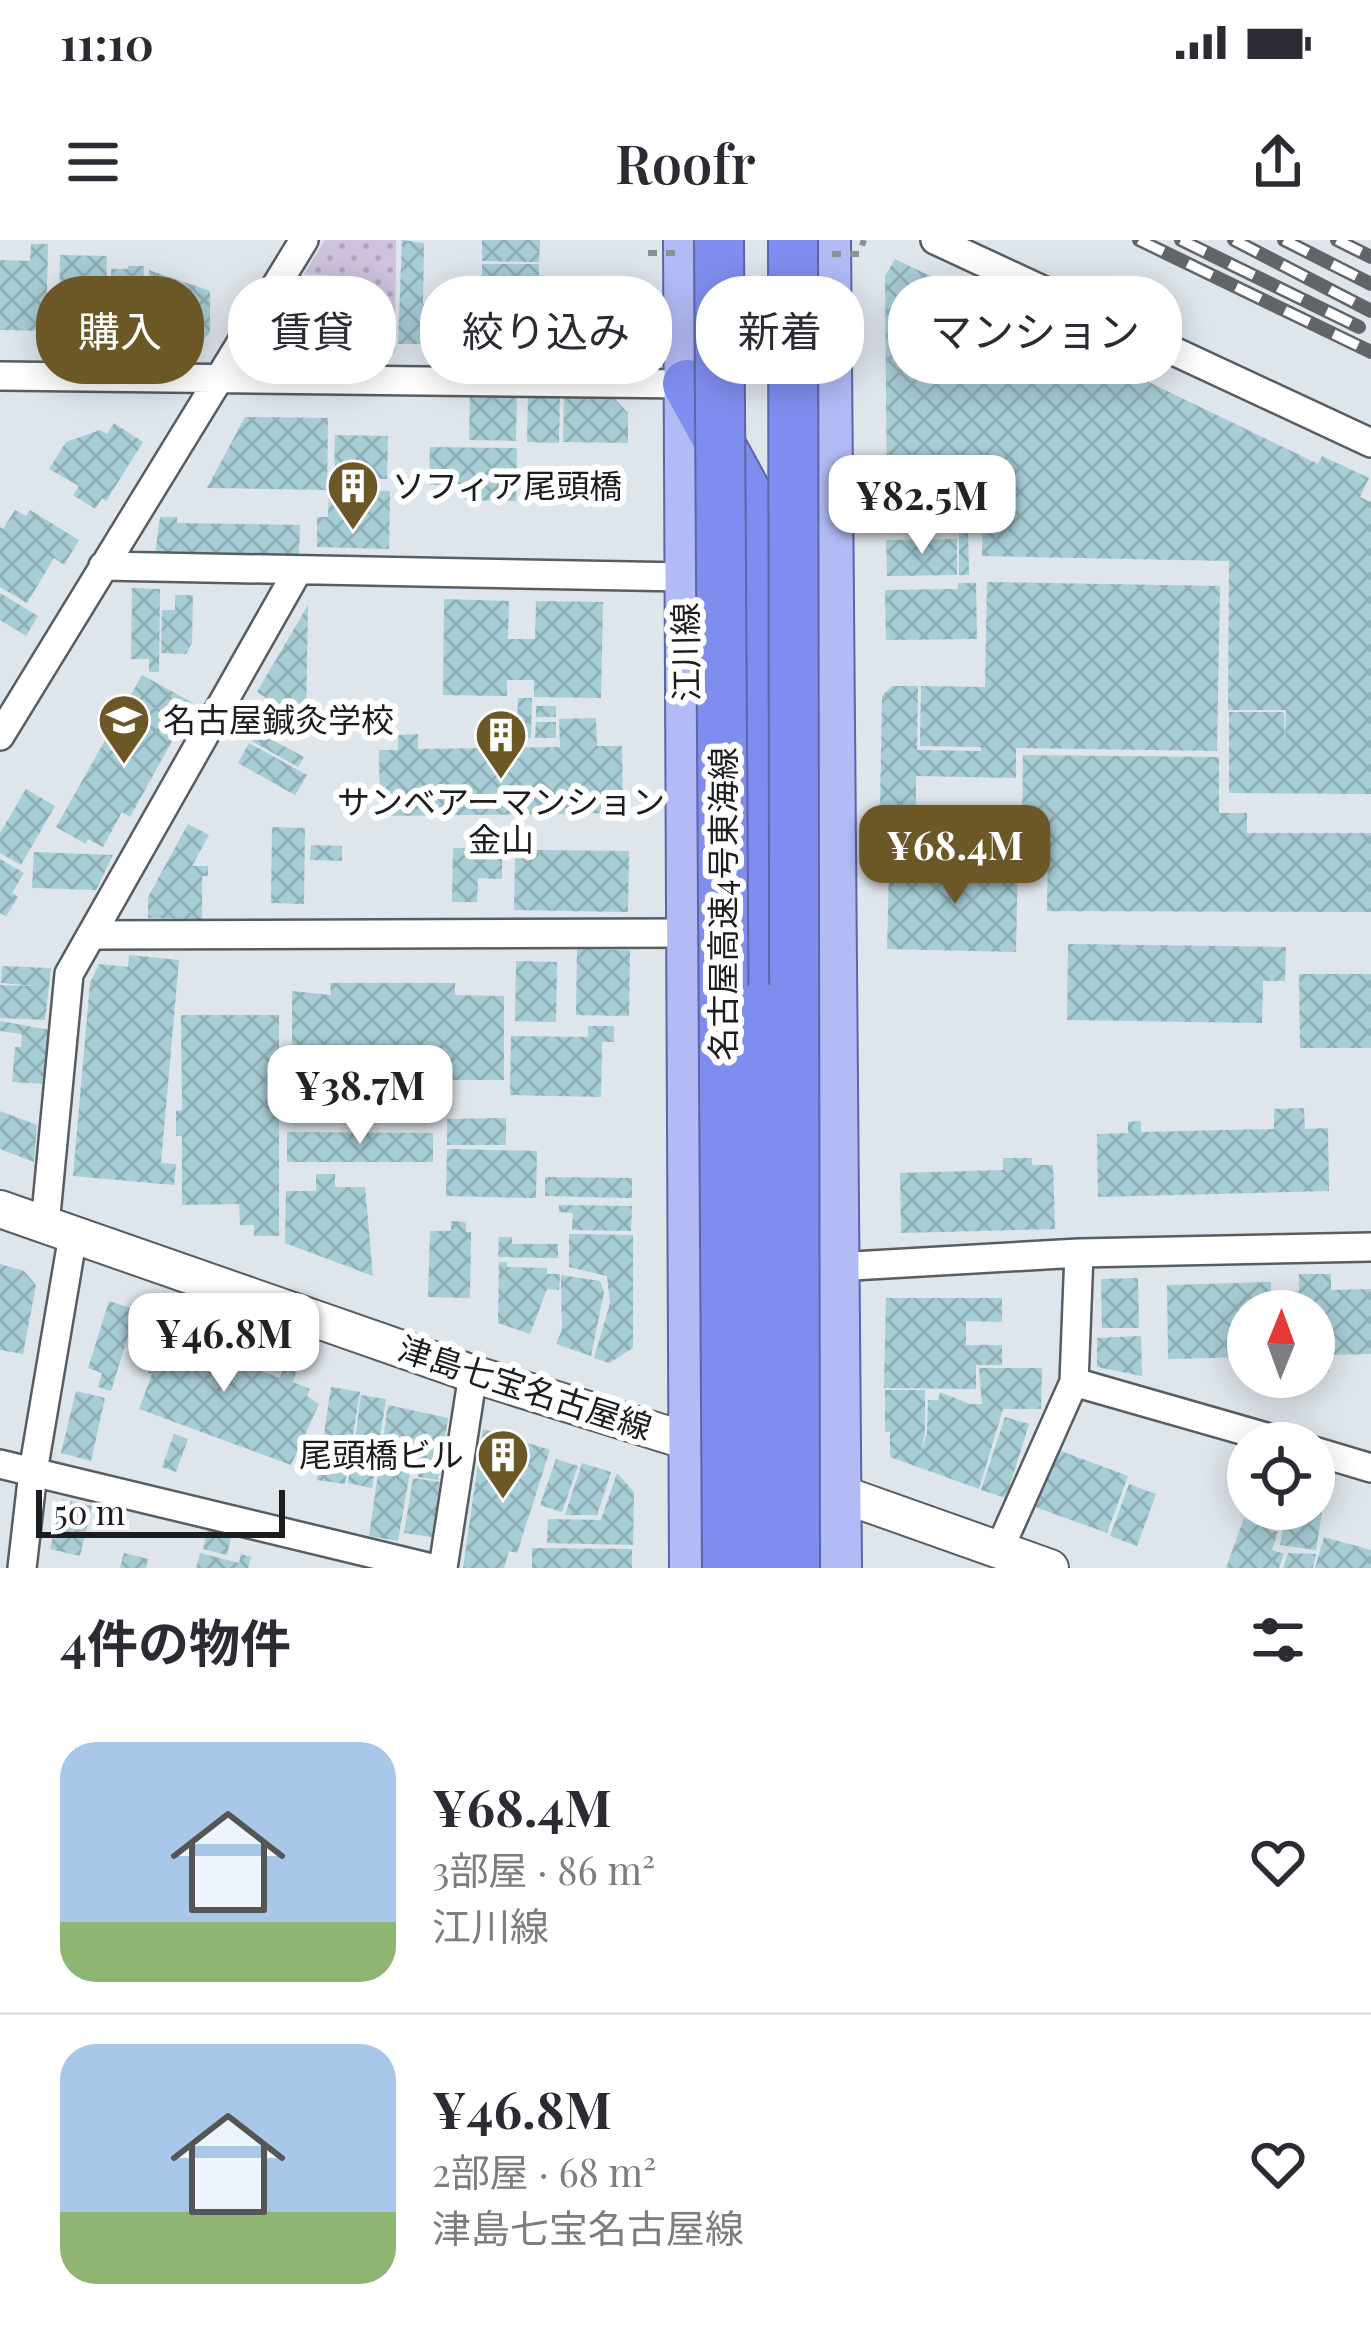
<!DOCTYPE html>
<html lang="ja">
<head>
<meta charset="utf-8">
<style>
  :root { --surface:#fff; --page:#f7f7f7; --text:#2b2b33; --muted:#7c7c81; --line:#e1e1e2; --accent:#6c5726 }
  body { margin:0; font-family:"Playfair Display","Noto Sans JP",serif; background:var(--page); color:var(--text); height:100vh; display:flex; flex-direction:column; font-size:45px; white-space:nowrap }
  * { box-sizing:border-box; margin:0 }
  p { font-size:39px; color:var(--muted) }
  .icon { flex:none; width:66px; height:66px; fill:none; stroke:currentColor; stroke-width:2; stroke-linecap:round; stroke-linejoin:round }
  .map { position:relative; height:1328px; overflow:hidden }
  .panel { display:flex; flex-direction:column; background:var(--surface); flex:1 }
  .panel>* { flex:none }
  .top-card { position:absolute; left:36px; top:36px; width:1299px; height:108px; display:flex; gap:24px }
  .needle { width:78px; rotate:1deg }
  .buttons { position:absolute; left:1227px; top:1050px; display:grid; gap:24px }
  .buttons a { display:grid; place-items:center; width:108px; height:108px; border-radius:50%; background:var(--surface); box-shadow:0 6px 30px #0003; font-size:60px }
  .scale { position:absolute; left:36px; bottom:30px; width:249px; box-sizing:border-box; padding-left:12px; border:6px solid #1b1d20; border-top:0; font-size:33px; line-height:42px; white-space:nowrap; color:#1b1d20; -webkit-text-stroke:9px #fff; paint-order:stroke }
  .price { position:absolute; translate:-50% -102px; padding:0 27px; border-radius:24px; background:#fff; color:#222; font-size:39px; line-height:78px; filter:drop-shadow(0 3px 6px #0008) }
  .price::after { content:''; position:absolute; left:50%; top:72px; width:36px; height:27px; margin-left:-18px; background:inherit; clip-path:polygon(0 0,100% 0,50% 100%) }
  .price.current { background:var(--accent); color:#fff }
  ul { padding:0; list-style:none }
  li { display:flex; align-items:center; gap:36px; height:300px; padding:0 60px }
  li+li { border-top:3px solid var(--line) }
  li span { display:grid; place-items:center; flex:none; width:336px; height:240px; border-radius:36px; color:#555 }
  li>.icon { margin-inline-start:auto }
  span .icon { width:144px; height:144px; fill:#fffc; stroke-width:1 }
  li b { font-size:51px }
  h2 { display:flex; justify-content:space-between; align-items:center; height:144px; padding:0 60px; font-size:51px }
  .chip { padding:0 42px; border-radius:48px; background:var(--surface); box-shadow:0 6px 30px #0003; font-size:42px; line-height:108px }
  .chip.current { background:var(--accent); color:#fff }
  .status { display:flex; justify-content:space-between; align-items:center; height:84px; padding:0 60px; background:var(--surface); direction:ltr }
  .status svg { height:33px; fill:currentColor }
  header { display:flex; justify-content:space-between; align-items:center; height:156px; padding:0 60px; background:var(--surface); font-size:54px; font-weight:600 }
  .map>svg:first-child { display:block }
  .grass { fill:url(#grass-dots) }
  .building { fill:url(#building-cross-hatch) }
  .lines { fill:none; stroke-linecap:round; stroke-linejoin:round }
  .minor-casing { stroke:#585d62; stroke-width:32 }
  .secondary-casing { stroke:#585d62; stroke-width:40 }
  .primary-casing { stroke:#5c66a6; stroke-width:46 }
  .motorway-casing { stroke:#5c66a6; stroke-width:52 }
  .minor { stroke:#fff; stroke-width:27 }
  .secondary { stroke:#fff; stroke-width:36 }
  .primary { stroke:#b2bbf5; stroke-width:42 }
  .motorway { stroke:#7f8eee; stroke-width:48 }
  .rail-casing { stroke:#616569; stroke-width:14 }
  .rail { stroke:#fff; stroke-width:9; stroke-dasharray:27; stroke-linecap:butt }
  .motorway-bridge-casing { stroke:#5c66a6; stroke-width:52; stroke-linecap:butt }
  .path-bridge { stroke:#8b9095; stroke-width:6; stroke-dasharray:9 9; stroke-linecap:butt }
  .motorway-bridge { stroke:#7f8eee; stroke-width:48 }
  .labels { text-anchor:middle; stroke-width:12; stroke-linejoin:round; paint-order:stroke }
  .poi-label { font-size:33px; fill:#1b1d20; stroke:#fff; text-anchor:start }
  .street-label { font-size:33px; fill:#1b1d20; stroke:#fff }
</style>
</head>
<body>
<div class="status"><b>11:10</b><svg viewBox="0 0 49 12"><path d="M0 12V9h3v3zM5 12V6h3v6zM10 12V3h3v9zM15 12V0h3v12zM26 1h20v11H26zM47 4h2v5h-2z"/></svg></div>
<header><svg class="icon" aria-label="menu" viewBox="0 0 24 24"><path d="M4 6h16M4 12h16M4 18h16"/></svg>Roofr<svg class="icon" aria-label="share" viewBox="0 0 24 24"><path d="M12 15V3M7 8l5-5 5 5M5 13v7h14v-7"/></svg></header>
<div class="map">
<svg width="1371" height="1328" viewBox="0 0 1371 1328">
  <defs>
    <pattern id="grass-dots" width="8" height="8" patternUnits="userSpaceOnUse" patternTransform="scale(3)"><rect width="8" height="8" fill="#cec2dc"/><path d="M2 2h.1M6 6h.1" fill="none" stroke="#b0a6bc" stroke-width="1.8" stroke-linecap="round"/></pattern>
    <pattern id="building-cross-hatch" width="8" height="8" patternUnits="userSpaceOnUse" patternTransform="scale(3)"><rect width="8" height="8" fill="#a7cdd5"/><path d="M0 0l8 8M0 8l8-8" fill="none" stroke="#8fb0b7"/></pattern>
  </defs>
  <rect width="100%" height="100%" fill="#dee5eb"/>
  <!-- grass -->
  <path class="grass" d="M 325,0 L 396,0 L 395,113 L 337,111 L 338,36 L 304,34 Z"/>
  <!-- building -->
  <path class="building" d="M 402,0 L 424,3 L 423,64 L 431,65 L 431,104 L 398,104 Z
    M 482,0 L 540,0 L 539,22 L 482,21 Z
    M 31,4 L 48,4 L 46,91 L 0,90 L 0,20 L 30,21 Z
    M 60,15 L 107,16 L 106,62 L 91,61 L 90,81 L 59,80 Z
    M 895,19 L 1318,224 L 1322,216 L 1369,238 L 1360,257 L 1371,262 L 1371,554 L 1229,553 L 1229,472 L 1284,472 L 1285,503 L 1286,470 L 1228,470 L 1229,321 L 982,316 L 983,263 L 887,264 L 885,36 Z
    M 482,24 L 539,24 L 539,58 L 510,57 L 509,62 L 482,57 Z
    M 128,26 L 144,26 L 142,108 L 110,107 L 110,96 L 103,96 L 103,68 L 111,68 L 111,29 L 128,29 Z
    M 149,30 L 210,51 L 210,93 L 190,111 L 148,111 Z
    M 299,42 L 334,42 L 333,106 L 283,105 L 284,64 L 298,65 Z
    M 482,69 L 536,70 L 535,111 L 481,110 Z
    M 59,84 L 74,84 L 74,109 L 59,109 Z
    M 528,153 L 560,153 L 559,203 L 527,202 Z
    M 470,154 L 517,155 L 516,201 L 469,200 Z
    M 564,154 L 611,155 L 628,173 L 628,203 L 563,202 Z
    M 245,177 L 328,178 L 327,250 L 207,248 Z
    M 114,183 L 143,202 L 106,261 L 102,258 L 95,269 L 73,255 L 79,246 L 49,229 L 66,202 L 100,190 L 107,194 Z
    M 335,195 L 388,196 L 387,239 L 334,238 Z
    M 430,207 L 517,208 L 516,261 L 465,260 L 465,245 L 429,245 Z
    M 329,250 L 390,251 L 389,309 L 317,307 L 317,277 L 328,277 Z
    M 15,270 L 26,276 L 30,270 L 79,300 L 64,325 L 54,318 L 27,363 L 0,347 L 0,287 L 3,289 Z
    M 980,271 L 980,292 L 968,292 L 969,335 L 959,335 L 959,292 L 897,293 L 897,272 Z
    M 160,277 L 177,277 L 177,283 L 300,285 L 299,317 L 155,315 Z
    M 957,299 L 957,335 L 887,336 L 886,300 Z
    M 987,342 L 1220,346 L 1217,511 L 1016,508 L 1016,538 L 916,536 L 916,571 L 880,570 L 882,456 L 892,446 L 918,446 L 917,510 L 981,511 L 981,507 L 920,506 L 921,446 L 985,447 Z
    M 958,343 L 976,343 L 977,399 L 886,400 L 885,350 L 958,349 Z
    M 132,348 L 160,349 L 159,432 L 149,432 L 149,419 L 131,419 Z
    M 0,353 L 38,376 L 26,396 L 0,380 Z
    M 175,355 L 193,355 L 192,403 L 186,414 L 161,413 L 162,370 L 175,370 Z
    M 444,359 L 509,361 L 508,399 L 535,399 L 536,361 L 603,362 L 601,458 L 534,457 L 534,440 L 507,440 L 507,456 L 443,455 Z
    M 308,365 L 306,484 L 257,452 Z
    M 142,435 L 193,463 L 130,577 L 122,572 L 103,607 L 88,599 L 86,604 L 56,587 Z
    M 518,458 L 532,458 L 531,498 L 517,497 Z
    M 536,466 L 556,466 L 556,477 L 536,477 Z
    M 272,468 L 306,487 L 301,496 L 267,477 Z
    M 596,478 L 597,506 L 622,506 L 623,573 L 380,576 L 379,510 L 398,510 L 398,495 L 418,494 L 418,509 L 560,507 L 559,479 Z
    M 536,482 L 556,482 L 556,498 L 535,498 Z
    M 258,492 L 304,517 L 298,527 L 252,501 Z
    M 249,503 L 307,535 L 295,555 L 238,523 Z
    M 1023,515 L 1219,517 L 1219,573 L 1247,573 L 1247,593 L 1371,593 L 1371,672 L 1047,671 L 1048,594 L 1022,594 Z
    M 26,549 L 55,566 L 21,625 L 0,613 L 0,593 Z
    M 188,584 L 209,595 L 192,626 L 208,626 L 208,636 L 202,636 L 202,679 L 148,678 L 148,657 Z
    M 272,587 L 305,588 L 304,664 L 271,663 Z
    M 311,605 L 342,606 L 342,621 L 310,620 Z
    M 453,608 L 502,609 L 502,639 L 478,638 L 477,662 L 452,662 Z
    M 530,610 L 629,611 L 628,672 L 514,670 L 515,618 L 530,619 Z
    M 34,612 L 113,615 L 96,650 L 32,648 Z
    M 967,616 L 1018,617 L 1016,712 L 887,709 L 889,630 L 967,631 Z
    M 0,619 L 24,633 L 12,653 L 18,657 L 6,676 L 0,673 Z
    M 1068,704 L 1286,707 L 1285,741 L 1263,741 L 1262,783 L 1067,780 Z
    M 577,709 L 630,710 L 629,776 L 576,775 Z
    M 129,715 L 179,720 L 161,923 L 176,924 L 174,945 L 73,936 L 90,743 L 99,724 L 128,727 Z
    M 516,721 L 557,722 L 556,782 L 515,781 Z
    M 2,726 L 51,728 L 45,780 L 0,778 L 0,745 L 36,746 L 1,743 Z
    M 1299,734 L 1371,734 L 1371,808 L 1300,808 Z
    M 330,743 L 455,743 L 455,755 L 504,756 L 504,840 L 292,840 L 292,751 L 331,755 Z
    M 181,775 L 279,775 L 279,996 L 254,996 L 254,985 L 240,985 L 239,964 L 182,965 L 182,896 L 176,896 L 176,871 L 182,870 Z
    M 0,781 L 50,790 L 46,844 L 12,842 L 15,807 L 21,807 L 22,794 L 0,791 Z
    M 588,786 L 614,786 L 614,802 L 602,802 L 601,857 L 510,855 L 511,796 L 588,797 Z
    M 1304,868 L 1305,889 L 1328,888 L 1329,951 L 1098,957 L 1097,894 L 1128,893 L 1128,882 L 1141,881 L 1141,892 L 1274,889 L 1274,869 Z
    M 0,871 L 37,885 L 34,922 L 0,909 Z
    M 506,878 L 506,905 L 447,905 L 447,879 Z
    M 287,892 L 433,893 L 433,922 L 287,922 Z
    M 447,909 L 537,911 L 536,958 L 446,956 Z
    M 1003,918 L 1032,918 L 1032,925 L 1053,925 L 1055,989 L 901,993 L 900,933 L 1003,930 Z
    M 316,934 L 335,934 L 335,947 L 365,947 L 373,1036 L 285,1003 L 286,951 L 316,951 Z
    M 545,937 L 632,938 L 632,958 L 545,956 Z
    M 559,965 L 632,966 L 631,991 L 572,990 L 573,973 L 559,972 Z
    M 451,981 L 466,982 L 466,992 L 471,992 L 470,1058 L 428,1057 L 430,991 L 451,991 Z
    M 569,994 L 633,995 L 633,1108 L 609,1123 L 594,1118 L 610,1063 L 607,1036 L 569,1027 Z
    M 499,997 L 512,997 L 512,1004 L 558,1004 L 558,1018 L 498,1017 Z
    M 499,1022 L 507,1022 L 507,1027 L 547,1028 L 547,1034 L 560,1034 L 559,1050 L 547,1049 L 530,1094 L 498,1083 Z
    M 0,1024 L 24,1031 L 36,1045 L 23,1114 L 0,1110 Z
    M 1299,1034 L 1331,1034 L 1331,1050 L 1371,1049 L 1371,1114 L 1329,1115 L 1329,1132 L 1314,1132 L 1314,1071 L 1248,1071 L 1248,1117 L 1168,1119 L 1167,1045 L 1271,1042 L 1271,1052 L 1299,1051 Z
    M 561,1035 L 600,1041 L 604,1052 L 591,1116 L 556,1104 L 562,1090 Z
    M 1138,1038 L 1139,1088 L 1102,1088 L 1101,1039 Z
    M 886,1058 L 1002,1058 L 1002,1082 L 966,1081 L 966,1105 L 1002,1105 L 1002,1125 L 976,1125 L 976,1149 L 884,1148 Z
    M 109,1061 L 136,1070 L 111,1151 L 98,1147 L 102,1133 L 88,1128 Z
    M 141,1079 L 178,1093 L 175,1100 L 215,1114 L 221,1099 L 234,1104 L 229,1119 L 280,1138 L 286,1121 L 298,1126 L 293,1142 L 310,1149 L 307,1156 L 319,1164 L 291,1225 L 139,1169 L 152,1134 L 148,1133 L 152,1122 L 128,1113 Z
    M 1141,1096 L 1142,1136 L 1097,1127 L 1097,1098 Z
    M 979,1128 L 1042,1128 L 1041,1169 L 1003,1169 L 979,1249 L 890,1217 L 890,1192 L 885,1192 L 885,1150 L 925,1150 L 925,1193 L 920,1216 L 927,1193 L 928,1160 L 938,1160 L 940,1152 L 970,1164 L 982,1164 Z
    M 331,1147 L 360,1152 L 345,1244 L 317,1240 Z
    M 76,1151 L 105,1158 L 91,1221 L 61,1213 Z
    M 361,1155 L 386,1159 L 372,1248 L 348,1243 L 353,1206 L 362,1208 L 363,1201 L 355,1200 Z
    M 388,1165 L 448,1178 L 438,1240 L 418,1237 L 420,1221 L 412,1220 L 398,1301 L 369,1296 Z
    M 1005,1177 L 1029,1184 L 1006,1258 L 981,1250 Z
    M 483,1189 L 550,1210 L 517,1313 L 509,1311 L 504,1328 L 463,1328 Z
    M 174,1194 L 188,1199 L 176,1232 L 162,1227 Z
    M 1058,1210 L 1128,1236 L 1107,1293 L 1035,1267 Z
    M 556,1219 L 578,1226 L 562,1272 L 540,1265 Z
    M 582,1223 L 611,1232 L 597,1275 L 565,1275 Z
    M 617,1233 L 634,1252 L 633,1305 L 547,1303 L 548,1279 L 601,1280 Z
    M 1314,1235 L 1327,1240 L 1316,1310 L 1280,1305 L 1283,1288 L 1277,1286 L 1283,1269 L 1314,1269 Z
    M 413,1238 L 440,1242 L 432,1297 L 404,1293 Z
    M 1129,1244 L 1156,1254 L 1137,1306 L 1110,1296 Z
    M 62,1259 L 92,1266 L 80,1316 L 50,1309 Z
    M 1244,1278 L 1278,1292 L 1272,1310 L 1284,1314 L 1279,1328 L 1226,1328 Z
    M 208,1287 L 232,1293 L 227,1315 L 203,1309 Z
    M 1324,1297 L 1371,1310 L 1371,1328 L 1315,1328 Z
    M 532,1308 L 632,1309 L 632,1328 L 532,1328 Z
    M 124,1313 L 148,1319 L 146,1328 L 120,1328 Z
    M 200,1313 L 239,1323 L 241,1314 L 251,1317 L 248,1328 L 196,1328 Z
    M 1288,1313 L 1316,1314 L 1313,1328 L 1283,1328 Z"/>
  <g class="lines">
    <!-- minor casing -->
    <g class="minor-casing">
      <path id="minor" d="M 935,0 L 1371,203
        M 0,136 L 687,144
        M 103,326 L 685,337
        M 0,496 L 304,0
        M 91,695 L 690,693
        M 45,985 L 69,734 L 297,332
        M 835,1027 L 1079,1013 L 1371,1007
        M 1074,1142 L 1287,1203
        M 1314,1211 L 1371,1228
        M 0,1224 L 432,1328
        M 999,1310 L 1074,1142 L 1079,1013
        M 22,1328 L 33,1232 L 73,995
        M 443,1328 L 473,1134"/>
    </g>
    <!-- secondary casing -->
    <g class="secondary-casing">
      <path id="secondary" d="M 0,969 L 473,1134 L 713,1209
        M 816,1245 L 1050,1328"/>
    </g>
    <!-- primary casing -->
    <g class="primary-casing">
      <path id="primary" d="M 685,0 L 691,1328
        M 829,0 L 840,1328"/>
    </g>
    <!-- motorway casing -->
    <g class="motorway-casing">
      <path id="motorway" d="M 687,144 L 755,268 L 760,767"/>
    </g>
    <!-- minor -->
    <use href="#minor" class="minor"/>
    <!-- secondary -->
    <use href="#secondary" class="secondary"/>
    <!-- primary -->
    <use href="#primary" class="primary"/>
    <!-- motorway -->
    <use href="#motorway" class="motorway"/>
    <!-- rail casing -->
    <g class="rail-casing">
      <path id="rail" d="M 1139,0 L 1371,112
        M 1181,0 L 1359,87
        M 1234,0 L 1371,71
        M 1284,0 L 1371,44
        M 1337,0 L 1371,17"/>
    </g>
    <!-- rail -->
    <use href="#rail" class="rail"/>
    <!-- motorway-bridge casing -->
    <g class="motorway-bridge-casing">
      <path id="motorway-bridge" d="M 719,0 L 727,1328
        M 793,0 L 795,1328
        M 760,767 L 761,1328"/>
    </g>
    <!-- path-bridge -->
    <path class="path-bridge" d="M 648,13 L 681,13
      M 832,14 L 859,14 L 864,0"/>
    <!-- motorway-bridge -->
    <use href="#motorway-bridge" class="motorway-bridge"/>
  </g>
  <!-- icons -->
  <defs>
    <g id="building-pin" transform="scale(2.7)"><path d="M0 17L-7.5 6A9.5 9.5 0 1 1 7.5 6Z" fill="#6c5726" stroke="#fff"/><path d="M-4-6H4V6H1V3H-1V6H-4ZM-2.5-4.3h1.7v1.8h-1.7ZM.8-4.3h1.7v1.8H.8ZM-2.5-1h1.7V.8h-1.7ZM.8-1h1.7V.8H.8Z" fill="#fff"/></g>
    <g id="school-pin" transform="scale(2.7)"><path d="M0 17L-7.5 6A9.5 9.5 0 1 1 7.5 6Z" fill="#6c5726" stroke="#fff"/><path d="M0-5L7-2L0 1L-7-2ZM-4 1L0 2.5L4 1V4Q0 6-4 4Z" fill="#fff"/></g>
  </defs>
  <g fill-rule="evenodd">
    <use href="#building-pin" x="353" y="246"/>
    <use href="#school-pin" x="124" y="480"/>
    <use href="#building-pin" x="501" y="495"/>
    <use href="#building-pin" x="503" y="1215"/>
  </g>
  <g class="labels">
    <!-- poi labels -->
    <g class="poi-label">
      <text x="392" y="258">ソフィア尾頭橋</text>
      <text x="163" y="492">名古屋鍼灸学校</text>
      <text x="501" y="574" text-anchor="middle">サンベアーマンション<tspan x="501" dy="38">金山</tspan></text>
      <text x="464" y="1227" text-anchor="end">尾頭橋ビル</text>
    </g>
    <!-- street labels -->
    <g class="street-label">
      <text transform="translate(686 412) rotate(-91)" y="12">江川線</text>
      <text transform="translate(723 664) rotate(-90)" y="12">名古屋高速4号東海線</text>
      <text transform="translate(525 1148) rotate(18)" y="12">津島七宝名古屋線</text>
    </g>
  </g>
</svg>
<div class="buttons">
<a><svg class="needle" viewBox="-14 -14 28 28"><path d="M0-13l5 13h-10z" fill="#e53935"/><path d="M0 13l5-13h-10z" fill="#7c7c81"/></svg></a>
<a><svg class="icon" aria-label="locate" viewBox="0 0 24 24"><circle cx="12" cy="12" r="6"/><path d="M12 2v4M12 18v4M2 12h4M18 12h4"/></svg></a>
</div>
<div class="scale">50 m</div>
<b class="price" style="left:922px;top:317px">¥82.5M</b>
<b class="price current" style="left:955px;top:667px">¥68.4M</b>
<b class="price" style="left:360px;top:907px">¥38.7M</b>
<b class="price" style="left:224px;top:1155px">¥46.8M</b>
<div class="top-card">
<a class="chip current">購入</a>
<a class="chip">賃貸</a>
<a class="chip">絞り込み</a>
<a class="chip">新着</a>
<a class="chip">マンション</a>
</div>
</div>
<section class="panel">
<h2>4件の物件<svg class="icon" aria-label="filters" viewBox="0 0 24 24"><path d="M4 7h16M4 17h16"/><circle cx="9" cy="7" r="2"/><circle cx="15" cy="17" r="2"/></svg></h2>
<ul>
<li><span style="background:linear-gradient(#a9c7e8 75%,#8fb573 0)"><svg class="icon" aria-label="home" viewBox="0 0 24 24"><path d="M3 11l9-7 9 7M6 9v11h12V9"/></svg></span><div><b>¥68.4M</b><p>3部屋 · 86 m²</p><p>江川線</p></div><svg class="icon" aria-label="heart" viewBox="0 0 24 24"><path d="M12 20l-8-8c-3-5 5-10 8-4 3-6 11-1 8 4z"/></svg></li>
<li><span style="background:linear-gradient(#a9c7e8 70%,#8fb573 0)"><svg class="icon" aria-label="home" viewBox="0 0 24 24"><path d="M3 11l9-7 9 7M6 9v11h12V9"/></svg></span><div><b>¥46.8M</b><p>2部屋 · 68 m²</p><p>津島七宝名古屋線</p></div><svg class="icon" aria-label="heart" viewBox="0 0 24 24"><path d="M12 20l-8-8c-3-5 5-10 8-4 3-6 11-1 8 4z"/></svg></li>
</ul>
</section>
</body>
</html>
